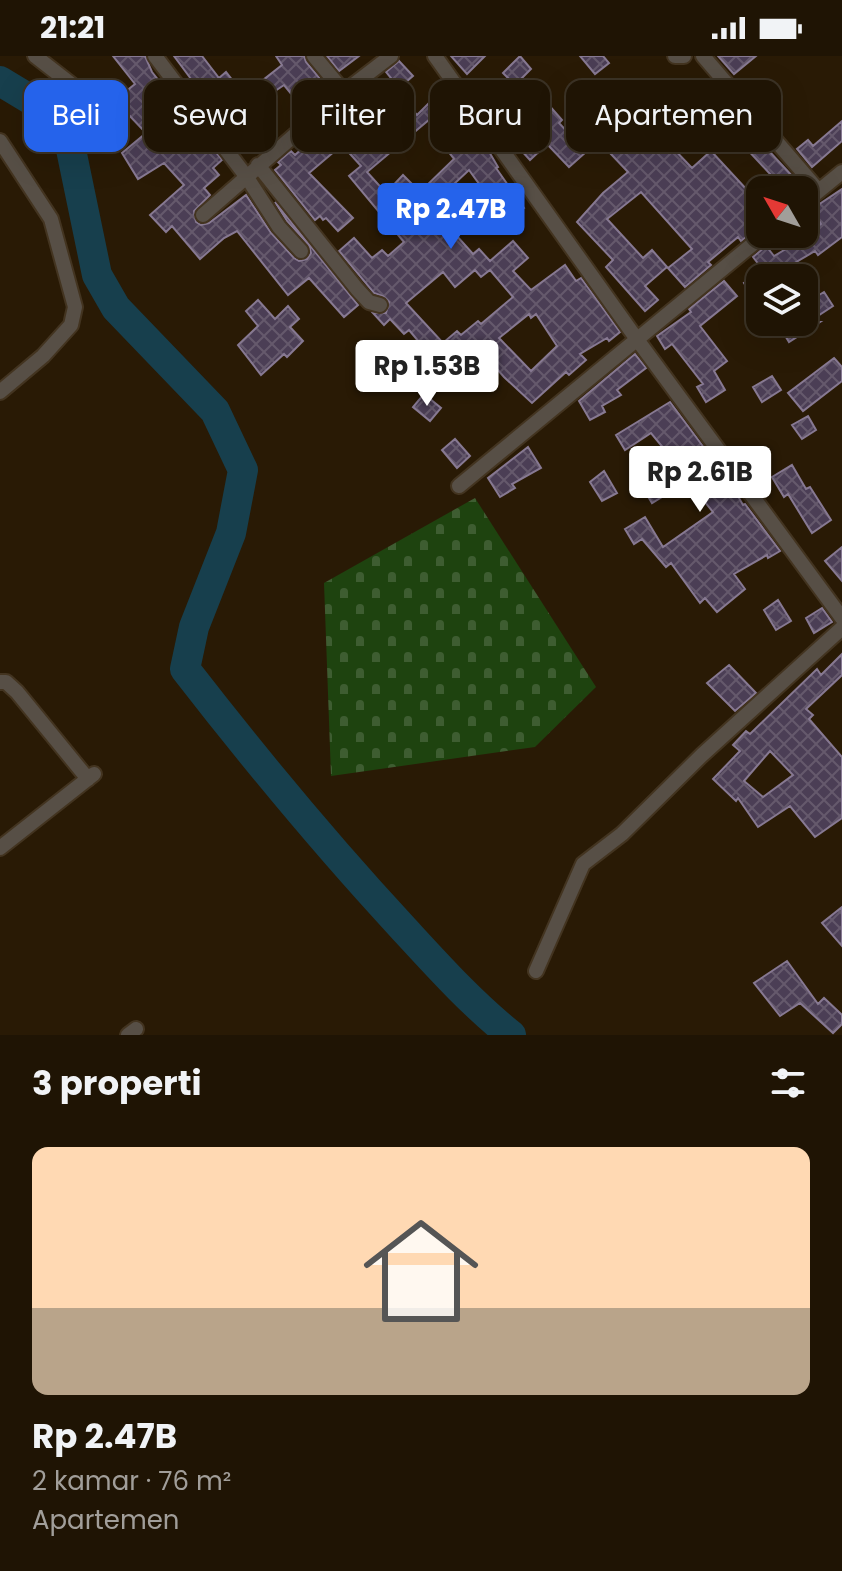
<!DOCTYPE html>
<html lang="id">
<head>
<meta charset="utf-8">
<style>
  :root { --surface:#1f1404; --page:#2c2113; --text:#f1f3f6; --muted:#a19e9a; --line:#3c3326; --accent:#2563eb }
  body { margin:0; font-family:Poppins,sans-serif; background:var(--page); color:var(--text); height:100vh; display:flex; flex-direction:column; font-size:30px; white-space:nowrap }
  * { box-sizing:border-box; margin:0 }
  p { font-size:26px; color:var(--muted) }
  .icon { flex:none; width:44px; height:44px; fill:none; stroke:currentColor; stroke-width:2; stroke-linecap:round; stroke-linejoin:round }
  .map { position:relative; height:979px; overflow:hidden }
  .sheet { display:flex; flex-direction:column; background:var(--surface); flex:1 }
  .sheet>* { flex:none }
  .hud { position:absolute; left:24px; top:24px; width:794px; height:72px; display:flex; gap:16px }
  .needle { width:52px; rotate:309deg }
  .tools { position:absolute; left:746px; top:120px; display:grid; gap:16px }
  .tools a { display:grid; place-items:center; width:72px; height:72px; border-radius:16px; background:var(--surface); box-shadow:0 8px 32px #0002,0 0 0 2px var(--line); font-size:40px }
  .price { position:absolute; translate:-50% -68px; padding:0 18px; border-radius:8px; background:#fff; color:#222; font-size:26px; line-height:52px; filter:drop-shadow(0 2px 4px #0008) }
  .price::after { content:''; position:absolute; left:50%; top:48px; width:24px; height:18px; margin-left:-12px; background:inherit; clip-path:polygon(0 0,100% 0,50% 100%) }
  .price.on { background:var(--accent); color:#fff }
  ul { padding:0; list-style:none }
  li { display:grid; align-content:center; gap:16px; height:424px; padding:0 32px }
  li span { display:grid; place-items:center; height:248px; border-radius:16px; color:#555 }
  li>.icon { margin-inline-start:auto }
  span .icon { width:144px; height:144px; fill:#fffc; stroke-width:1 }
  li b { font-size:34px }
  h2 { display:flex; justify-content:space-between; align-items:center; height:96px; padding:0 32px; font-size:34px }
  .pill { padding:0 28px; border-radius:16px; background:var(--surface); box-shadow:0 8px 32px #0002,0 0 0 2px var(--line); font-size:28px; line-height:72px }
  .pill.on { background:var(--accent); color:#fff }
  .status { display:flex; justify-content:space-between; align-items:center; height:56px; padding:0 40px; background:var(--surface); direction:ltr }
  .status svg { height:22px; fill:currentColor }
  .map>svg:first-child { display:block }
  .cemetery { fill:url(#cemetery-stones) }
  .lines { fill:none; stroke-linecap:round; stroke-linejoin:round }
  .river { stroke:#173f4d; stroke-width:30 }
  .building { fill:url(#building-cross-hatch); stroke:#877992; stroke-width:2; fill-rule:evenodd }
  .minor-casing { stroke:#433420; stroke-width:18 }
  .minor { stroke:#574f46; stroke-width:14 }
</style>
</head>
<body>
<div class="status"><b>21:21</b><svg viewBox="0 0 49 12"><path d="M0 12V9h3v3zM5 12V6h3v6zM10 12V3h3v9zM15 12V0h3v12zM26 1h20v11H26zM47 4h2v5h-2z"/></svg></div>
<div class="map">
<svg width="842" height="979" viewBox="0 0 842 979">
  <defs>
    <pattern id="cemetery-stones" width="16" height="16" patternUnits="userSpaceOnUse" patternTransform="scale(2)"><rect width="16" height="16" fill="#1e430f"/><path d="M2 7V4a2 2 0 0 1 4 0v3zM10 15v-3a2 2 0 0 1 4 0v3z" fill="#3e5d31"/></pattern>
    <pattern id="building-cross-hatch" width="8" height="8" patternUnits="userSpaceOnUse" patternTransform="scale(2)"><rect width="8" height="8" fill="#4b3e55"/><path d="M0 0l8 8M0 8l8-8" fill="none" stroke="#65596c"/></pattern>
  </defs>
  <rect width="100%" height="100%" fill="#291a05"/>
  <!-- cemetery -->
  <path class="cemetery" d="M 475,442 L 596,631 L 535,691 L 331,720 L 324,527 Z"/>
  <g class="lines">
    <!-- river -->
    <path class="river" d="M 0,25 L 43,51 L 68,79 L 97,219 L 116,252 L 215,355 L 243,414 L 231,477 L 194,571 L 185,613 C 254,702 326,789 402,871 C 437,909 471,947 511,979"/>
  </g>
  <!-- building -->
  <path class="building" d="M 113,0 L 145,0 L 152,16 L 222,104 L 213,112 L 219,119 L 204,132 L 210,139 L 194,155 L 196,166 L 201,169 L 209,167 L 246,139 L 271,177 L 294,202 L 299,205 L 307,203 L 311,197 L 309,189 L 287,165 L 275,146 L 358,249 L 344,261 L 309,222 L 288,239 L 237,175 L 224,182 L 200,203 L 172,170 L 166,176 L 150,159 L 184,129 L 164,107 L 138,123 L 122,97 L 146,77 L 127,57 L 120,63 L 109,49 L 135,28 Z
    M 174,0 L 202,0 L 219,22 L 226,16 L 244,39 L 282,9 L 276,0 L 304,0 L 306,6 L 326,30 L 314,39 L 319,45 L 306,56 L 284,29 L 247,54 L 265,77 L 241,96 L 187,26 L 191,23 Z
    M 327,0 L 359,0 L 339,15 Z
    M 451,0 L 485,0 L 467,18 Z
    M 520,0 L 531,13 L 515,29 L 503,17 Z
    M 580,0 L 603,0 L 609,7 L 595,18 Z
    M 718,0 L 756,0 L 734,18 Z
    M 399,5 L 413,20 L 399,32 L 386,16 Z
    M 390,29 L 417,59 L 441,35 L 450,46 L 367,116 L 386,137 L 403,119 L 420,136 L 454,103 L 438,82 L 454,66 L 470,86 L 479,79 L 489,93 L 488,94 L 498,111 L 496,112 L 524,152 L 505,164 L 469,114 L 438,143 L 466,170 L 456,179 L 473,198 L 479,193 L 490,205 L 513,185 L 528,202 L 513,215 L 531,234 L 565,209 L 576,225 L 581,222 L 620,276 L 609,285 L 607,282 L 580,298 L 586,304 L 569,319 L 566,316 L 532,347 L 504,321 L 476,289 L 459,303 L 444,286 L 457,275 L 461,279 L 478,265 L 481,268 L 513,241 L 490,214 L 481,221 L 475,214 L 455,231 L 443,216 L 406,247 L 443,287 L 430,299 L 409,274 L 404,278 L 390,263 L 384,269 L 373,257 L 386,257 L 389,246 L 383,240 L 374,237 L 339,195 L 354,182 L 372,202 L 382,194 L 388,200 L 404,186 L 349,120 L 361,110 L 342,89 L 309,117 L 353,162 L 338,175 L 326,162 L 323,164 L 320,160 L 315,164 L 275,114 L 281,109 L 278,106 L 291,95 L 295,99 L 315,81 L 312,77 L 343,52 L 370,83 L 395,62 L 377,40 ZM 529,258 L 531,262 L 536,258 L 557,290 L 531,315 L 499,282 Z
    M 547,47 L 562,64 L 559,67 L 586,96 L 569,111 L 547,88 L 530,104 L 519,92 L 543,68 L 534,58 Z
    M 685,48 L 697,61 L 669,88 L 692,112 L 711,95 L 760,148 L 760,170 L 741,185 L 738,181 L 708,206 L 711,209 L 685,231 L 668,212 L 692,193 L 641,136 L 607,163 L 643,202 L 652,194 L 667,211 L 645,230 L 658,244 L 645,255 L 606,211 L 613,204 L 577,166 L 603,137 L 628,116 L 609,96 L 626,80 L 634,89 L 653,70 L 658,75 Z
    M 730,53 L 795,123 L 782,134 L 752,134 L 771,119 L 731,76 L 725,81 L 713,69 Z
    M 842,65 L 842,85 L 812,111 L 797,93 L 808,84 L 813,90 Z
    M 842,133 L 842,181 L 818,199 L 815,195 L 769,222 L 753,201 L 766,190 L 774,200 L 796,187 L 821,168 L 812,153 Z
    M 760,218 L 760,255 L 744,227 Z
    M 724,225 L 737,240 L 700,270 L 727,305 L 714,315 L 725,334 L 706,346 L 697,331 L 703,328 L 672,288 L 665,293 L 657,280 L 691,256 L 689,253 Z
    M 824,236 L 833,250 L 813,263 L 804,248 Z
    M 258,244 L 275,263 L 288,250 L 299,263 L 290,271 L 303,285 L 287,301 L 284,298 L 261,319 L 238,289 L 258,270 L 246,255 Z
    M 789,266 L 820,266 L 789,286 L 780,271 Z
    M 635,298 L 646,312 L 617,334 L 621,339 L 602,350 L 605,356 L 590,364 L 579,345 Z
    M 834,302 L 842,311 L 842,325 L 803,355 L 788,337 Z
    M 772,320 L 781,334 L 762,346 L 753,331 Z
    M 424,338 L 441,352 L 430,365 L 413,351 Z
    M 670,346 L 731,428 L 743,449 L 745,448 L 780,495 L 768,502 L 767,499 L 734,518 L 745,533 L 717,556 L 705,542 L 700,547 L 671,507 L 666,511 L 642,483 L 634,488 L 625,473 L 645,461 L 663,491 L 713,456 L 688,425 L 652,447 L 643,432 L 679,411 L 651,377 L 625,394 L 616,379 Z
    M 808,360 L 816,374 L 802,383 L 792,369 Z
    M 455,383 L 470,400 L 457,412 L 442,394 Z
    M 528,391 L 541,412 L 512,428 L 515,432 L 500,441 L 488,422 Z
    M 792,409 L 806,433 L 810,431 L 831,464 L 812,477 L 788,438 L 784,441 L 772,421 Z
    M 604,415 L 617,437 L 602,445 L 590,426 Z
    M 842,491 L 842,525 L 825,505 Z
    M 778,544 L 791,565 L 776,574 L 764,554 Z
    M 822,552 L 832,566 L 814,577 L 806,562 Z
    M 842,598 L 842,619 L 806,653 L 813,659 L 809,663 L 842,701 L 842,762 L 815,781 L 790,750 L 758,771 L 738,742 L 736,745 L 713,723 L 740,695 L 733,689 L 746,675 L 750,678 L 817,613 L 821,619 ZM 770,695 L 793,719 L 763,741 L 744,725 Z
    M 729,609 L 756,637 L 735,655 L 707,627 Z
    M 842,851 L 842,890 L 822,867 Z
    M 787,905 L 818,948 L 824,942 L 842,959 L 842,968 L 833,977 L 800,947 L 780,960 L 754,927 Z"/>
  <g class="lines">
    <!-- minor casing -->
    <g class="minor-casing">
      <path id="minor" d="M 35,0 L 71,28 L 93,52
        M 155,0 L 246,120 L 279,171 L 301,195
        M 314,0 L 344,36
        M 435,0 L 636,282 L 842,562
        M 675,0 L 684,0
        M 703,0 L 819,135
        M 0,85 L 51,163 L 75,251 L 71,269 L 43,300 L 0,336
        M 258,109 L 357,233 L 369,246 L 380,249
        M 804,147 L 842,116
        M 203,159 L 344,36 L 391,0
        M 459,430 L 765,178
        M 0,626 L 6,626 L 17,636 L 88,723
        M 0,792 L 94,718
        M 536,915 L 583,808 L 622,778 L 702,699 L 842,572
        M 128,979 L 136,973"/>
    </g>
    <!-- minor -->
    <use href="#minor" class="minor"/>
  </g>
</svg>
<div class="tools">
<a><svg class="needle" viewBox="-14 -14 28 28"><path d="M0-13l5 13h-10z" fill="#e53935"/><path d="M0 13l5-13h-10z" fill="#a19e9a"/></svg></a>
<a><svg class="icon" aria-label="layers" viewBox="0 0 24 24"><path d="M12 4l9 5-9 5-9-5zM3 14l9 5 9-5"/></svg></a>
</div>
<b class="price on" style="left:451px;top:195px">Rp 2.47B</b>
<b class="price" style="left:427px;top:352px">Rp 1.53B</b>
<b class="price" style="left:700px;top:458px">Rp 2.61B</b>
<div class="hud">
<a class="pill on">Beli</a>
<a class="pill">Sewa</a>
<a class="pill">Filter</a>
<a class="pill">Baru</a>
<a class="pill">Apartemen</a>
</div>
</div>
<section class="sheet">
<h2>3 properti<svg class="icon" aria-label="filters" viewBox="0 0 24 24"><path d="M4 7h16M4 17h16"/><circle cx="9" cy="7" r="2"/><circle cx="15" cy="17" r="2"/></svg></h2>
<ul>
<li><span style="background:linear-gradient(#ffd9b3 65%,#b9a48a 0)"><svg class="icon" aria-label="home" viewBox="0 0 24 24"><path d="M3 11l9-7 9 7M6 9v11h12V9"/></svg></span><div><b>Rp 2.47B</b><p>2 kamar · 76 m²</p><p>Apartemen</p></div></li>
</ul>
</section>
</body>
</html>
